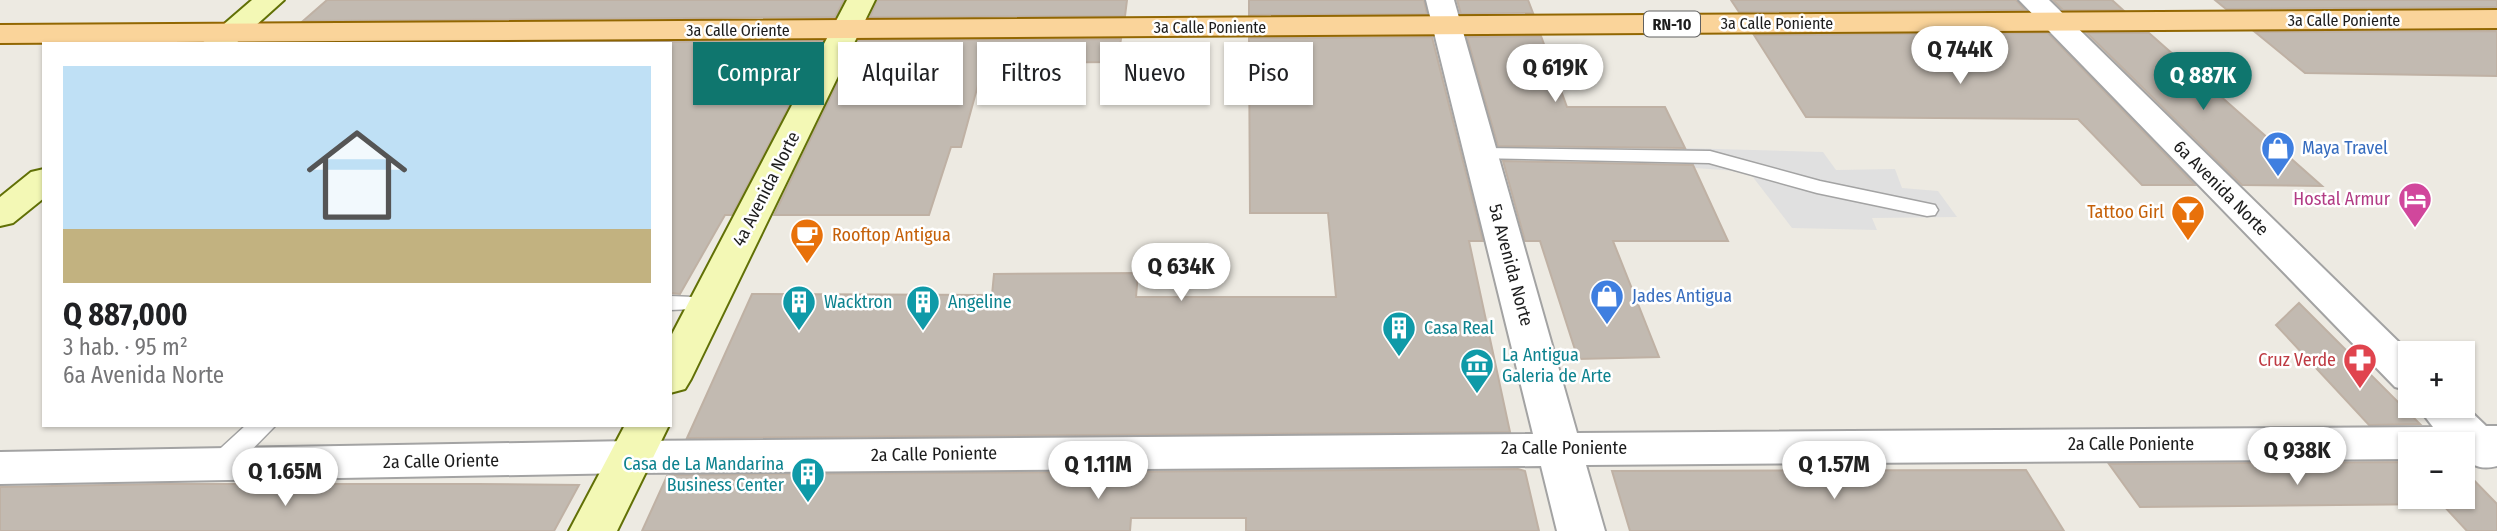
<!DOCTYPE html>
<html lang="es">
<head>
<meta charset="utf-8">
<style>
  :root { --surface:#fff; --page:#f2f2f2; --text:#202124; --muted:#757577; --accent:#0f766e }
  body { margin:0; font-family:"Fira Sans Condensed",sans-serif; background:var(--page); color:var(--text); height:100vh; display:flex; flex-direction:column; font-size:26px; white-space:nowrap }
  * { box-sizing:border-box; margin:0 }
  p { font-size:23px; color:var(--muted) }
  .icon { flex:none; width:38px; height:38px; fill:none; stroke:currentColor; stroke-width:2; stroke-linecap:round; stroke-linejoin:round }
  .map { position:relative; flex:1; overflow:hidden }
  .details { position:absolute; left:42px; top:42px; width:630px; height:385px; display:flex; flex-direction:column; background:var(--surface); border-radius:0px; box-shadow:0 2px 5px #0004 }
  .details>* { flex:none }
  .top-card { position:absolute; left:693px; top:42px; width:665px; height:63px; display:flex; gap:14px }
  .buttons { position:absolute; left:2398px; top:341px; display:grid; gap:14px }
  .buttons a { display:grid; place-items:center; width:77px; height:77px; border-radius:0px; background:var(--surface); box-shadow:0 2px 5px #0004; font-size:35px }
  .price { position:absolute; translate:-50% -60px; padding:0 16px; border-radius:24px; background:#fff; color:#222; font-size:23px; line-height:46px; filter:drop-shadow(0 2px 4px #0008) }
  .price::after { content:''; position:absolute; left:50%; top:42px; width:21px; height:16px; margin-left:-10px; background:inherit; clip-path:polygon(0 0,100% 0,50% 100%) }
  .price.selected { background:var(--accent); color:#fff }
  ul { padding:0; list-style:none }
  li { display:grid; align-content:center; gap:14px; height:371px; padding:0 21px }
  li span { display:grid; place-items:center; height:217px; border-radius:0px; color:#555 }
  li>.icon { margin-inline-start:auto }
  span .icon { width:126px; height:126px; fill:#fffc; stroke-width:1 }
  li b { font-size:30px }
  .pill { padding:0 24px; border-radius:0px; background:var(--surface); box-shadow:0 2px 5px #0004; font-size:24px; line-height:63px }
  .pill.selected { background:var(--accent); color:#fff }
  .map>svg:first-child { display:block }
  .parking { fill:#e0e0e0 }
  .building { fill:#c2bab1; stroke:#bfb1a4; stroke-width:2 }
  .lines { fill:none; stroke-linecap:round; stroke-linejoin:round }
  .lane-casing { stroke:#a3a3a3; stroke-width:3 }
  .street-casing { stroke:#a3a3a3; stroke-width:4 }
  .secondary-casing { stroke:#617006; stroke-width:4 }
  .primary-casing { stroke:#926702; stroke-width:4 }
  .lane { fill:#fff; fill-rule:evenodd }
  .street { fill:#fff; fill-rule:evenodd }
  .secondary { fill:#f3f8b5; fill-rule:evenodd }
  .primary { fill:#fad49a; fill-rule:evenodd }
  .labels { text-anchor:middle; stroke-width:5; stroke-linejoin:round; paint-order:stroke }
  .far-street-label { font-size:16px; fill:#1c1c1c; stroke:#fff }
  .shield { fill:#fff; stroke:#606060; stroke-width:2 }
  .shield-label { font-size:16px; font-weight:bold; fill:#1c1c1c }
  .shop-label { font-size:18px; fill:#366cbe; stroke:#fff; text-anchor:start }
  .street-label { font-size:18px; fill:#1c1c1c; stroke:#fff }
  .hotel-label { font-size:18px; fill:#b23c85; stroke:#fff; text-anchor:end }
  .food-label { font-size:18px; fill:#c56008; stroke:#fff; text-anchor:end }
  .culture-label { font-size:18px; fill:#0d838f; stroke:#fff; text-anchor:start }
  .health-label { font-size:18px; fill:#be3a42; stroke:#fff; text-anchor:end }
</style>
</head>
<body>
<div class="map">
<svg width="2497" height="531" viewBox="0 0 2497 531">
  <rect width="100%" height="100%" fill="#edeae2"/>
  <!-- parking -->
  <path class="parking" d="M 1682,148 L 1823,152 L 1836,170 L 1895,169 L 1902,188 L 1938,191 L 1957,217 L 1872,218 L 1877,230 L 1792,228 L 1749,172 L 1695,168 Z"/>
  <!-- building -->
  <path class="building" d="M 327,0 L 844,0 L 835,17 L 303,21 Z
    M 877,0 L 1127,0 L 1125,16 L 870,17 Z
    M 1249,0 L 1424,0 L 1427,14 L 1249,15 Z
    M 1457,0 L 1528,0 L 1533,13 L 1461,14 Z
    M 1731,0 L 2016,0 L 2025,10 L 1739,12 Z
    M 2053,0 L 2112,0 L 2123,10 L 2063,10 Z
    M 2215,0 L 2497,0 L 2497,7 L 2226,9 Z
    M 2497,31 L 2497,76 L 2305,73 L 2255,32 Z
    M 2048,33 L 2195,185 L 2142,185 L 2078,119 L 1806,117 L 1754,35 Z
    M 2087,33 L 2149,33 L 2322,186 L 2242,185 Z
    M 1541,36 L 1567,107 L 1665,107 L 1685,148 L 1498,146 L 1467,37 Z
    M 1432,37 L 1483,241 L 1469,241 L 1510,432 L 687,438 L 752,294 L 992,295 L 994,274 L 1138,273 L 1136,297 L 1336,297 L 1328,213 L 1250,213 L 1249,38 Z
    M 1121,39 L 1117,62 L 984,63 L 961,147 L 951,147 L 929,215 L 774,215 L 858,40 Z
    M 823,41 L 732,215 L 725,215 L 680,294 L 670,293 L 670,44 L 312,44 Z
    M 1503,161 L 1693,165 L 1728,241 L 1613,241 L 1659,357 L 1578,359 L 1540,241 L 1525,241 Z
    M 2299,303 L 2420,424 L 2369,425 L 2276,325 Z
    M 2410,462 L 2410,497 L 2462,497 L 2462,468 L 2497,504 L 2497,531 L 2467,531 L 2442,504 L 2140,507 L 2109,464 Z
    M 1518,469 L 1525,471 L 1539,531 L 1246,531 L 1246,518 L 1131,518 L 1130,531 L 642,531 L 667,476 L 670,475 Z
    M 2026,470 L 2064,531 L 1630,531 L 1612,471 Z
    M 159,484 L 477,484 L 579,485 L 554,531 L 0,531 L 0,487 Z"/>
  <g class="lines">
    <!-- lane casing -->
    <g class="lane-casing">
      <path id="lane" d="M 1481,148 L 1710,151 L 1820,181 L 1935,205 L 1938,210 L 1935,215 L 1927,216 L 1817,193 L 1709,163 L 1474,158 L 1471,154 L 1474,150 Z
        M 670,296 L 716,298 L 720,303 L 716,308 L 670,310 Z
        M 246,425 L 276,425 L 230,472 L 220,475 L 210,472 L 206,465 L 210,458 Z"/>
    </g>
    <!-- street casing -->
    <g class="street-casing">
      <path id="street" d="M 1426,0 L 1454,0 L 1577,433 L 2433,427 L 2417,406 L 2462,406 L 2462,403 L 2486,426 L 2497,426 L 2497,466 C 2482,470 2474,466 2462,458 L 2462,444 L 2410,444 L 2410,459 L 1586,465 L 1605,531 L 1557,531 L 1541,466 L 631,473 L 0,484 L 0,452 L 631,441 L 1533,434 Z
        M 2019,0 L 2049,0 L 2411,354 L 2410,391 L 2395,387 Z"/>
    </g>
    <!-- secondary casing -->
    <g class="secondary-casing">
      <path id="secondary" d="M 252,0 L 284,0 L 235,44 L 201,44 Z
        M 847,0 L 875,0 L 691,379 L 685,389 L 670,393 L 670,338 Z
        M 44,169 L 44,198 L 13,223 L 0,226 L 0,197 L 31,172 Z
        M 625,425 L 669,425 L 617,531 L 569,531 Z"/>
    </g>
    <!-- primary casing -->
    <g class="primary-casing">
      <path id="primary" d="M 2497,10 L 2497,28 L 0,43 L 0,25 Z"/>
    </g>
    <!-- lane -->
    <use href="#lane" class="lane"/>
    <!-- street -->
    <use href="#street" class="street"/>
    <!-- secondary -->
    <use href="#secondary" class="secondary"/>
    <!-- primary -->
    <use href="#primary" class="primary"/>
  </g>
  <!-- icons -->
  <defs>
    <g id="shop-pin" transform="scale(1.75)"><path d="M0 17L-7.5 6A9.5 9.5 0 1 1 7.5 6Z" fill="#3f7fe0" stroke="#fff"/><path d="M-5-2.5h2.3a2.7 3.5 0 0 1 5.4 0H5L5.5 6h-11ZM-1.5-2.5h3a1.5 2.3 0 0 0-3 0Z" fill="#fff"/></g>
    <g id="hotel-pin" transform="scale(1.75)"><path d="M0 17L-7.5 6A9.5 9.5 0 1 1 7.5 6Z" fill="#d1479c" stroke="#fff"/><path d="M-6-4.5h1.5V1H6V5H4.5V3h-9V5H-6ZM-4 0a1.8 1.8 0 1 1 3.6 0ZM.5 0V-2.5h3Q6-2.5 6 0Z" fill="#fff"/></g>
    <g id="bar-pin" transform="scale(1.75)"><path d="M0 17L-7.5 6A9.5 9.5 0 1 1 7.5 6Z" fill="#e8710a" stroke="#fff"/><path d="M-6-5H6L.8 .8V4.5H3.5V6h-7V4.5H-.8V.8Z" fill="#fff"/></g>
    <g id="cafe-pin" transform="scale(1.75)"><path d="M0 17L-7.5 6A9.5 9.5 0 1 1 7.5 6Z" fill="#e8710a" stroke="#fff"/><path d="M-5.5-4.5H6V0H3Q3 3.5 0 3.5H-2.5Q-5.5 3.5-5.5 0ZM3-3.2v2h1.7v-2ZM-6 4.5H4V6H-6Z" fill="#fff"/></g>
    <g id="building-pin" transform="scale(1.75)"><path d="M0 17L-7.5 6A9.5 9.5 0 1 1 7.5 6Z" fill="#0f9aa8" stroke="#fff"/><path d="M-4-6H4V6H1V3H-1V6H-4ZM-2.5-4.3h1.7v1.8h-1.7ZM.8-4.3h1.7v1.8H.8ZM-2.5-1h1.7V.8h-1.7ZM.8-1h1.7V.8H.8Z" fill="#fff"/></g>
    <g id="pharmacy-pin" transform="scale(1.75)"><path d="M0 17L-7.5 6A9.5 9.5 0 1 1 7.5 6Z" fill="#e0444e" stroke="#fff"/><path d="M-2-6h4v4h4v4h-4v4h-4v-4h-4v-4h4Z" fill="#fff"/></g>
    <g id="museum-pin" transform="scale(1.75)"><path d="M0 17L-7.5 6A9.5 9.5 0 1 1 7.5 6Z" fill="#0f9aa8" stroke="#fff"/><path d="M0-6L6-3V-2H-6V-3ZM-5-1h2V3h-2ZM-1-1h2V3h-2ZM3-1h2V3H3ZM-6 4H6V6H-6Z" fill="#fff"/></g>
  </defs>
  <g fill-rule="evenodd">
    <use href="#shop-pin" x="2278" y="148"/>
    <use href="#hotel-pin" x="2415" y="199"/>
    <use href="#bar-pin" x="2188" y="212"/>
    <use href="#cafe-pin" x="807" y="235"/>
    <use href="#shop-pin" x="1607" y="296"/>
    <use href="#building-pin" x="799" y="302"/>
    <use href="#building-pin" x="923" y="302"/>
    <use href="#building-pin" x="1399" y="328"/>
    <use href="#pharmacy-pin" x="2360" y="360"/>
    <use href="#museum-pin" x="1477" y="365"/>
    <use href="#building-pin" x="808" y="474"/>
  </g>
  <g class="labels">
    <!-- far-street labels -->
    <g class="far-street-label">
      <text x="2344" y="26">3a Calle Poniente</text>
      <text x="1777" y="29">3a Calle Poniente</text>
      <text x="1210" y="33">3a Calle Poniente</text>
      <text x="738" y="36">3a Calle Oriente</text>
    </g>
    <!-- shield labels -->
    <rect class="shield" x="1644" y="11.5" width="56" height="25" rx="5"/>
    <g class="shield-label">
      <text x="1672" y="30">RN-10</text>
    </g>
    <!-- shop labels -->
    <g class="shop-label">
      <text x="2302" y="154">Maya Travel</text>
      <text x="1632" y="302">Jades Antigua</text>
    </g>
    <!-- street labels -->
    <g class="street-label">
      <text transform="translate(2221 188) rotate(45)" y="6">6a Avenida Norte</text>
      <text transform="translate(766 189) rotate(-63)" y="6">4a Avenida Norte</text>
      <text transform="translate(1511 265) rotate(75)" y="6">5a Avenida Norte</text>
      <text x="2131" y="450">2a Calle Poniente</text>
      <text x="1564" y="454">2a Calle Poniente</text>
      <text transform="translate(934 454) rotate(-1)" y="6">2a Calle Poniente</text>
      <text transform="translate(441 461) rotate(-1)" y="6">2a Calle Oriente</text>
    </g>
    <!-- hotel labels -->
    <g class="hotel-label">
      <text x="2390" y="205">Hostal Armur</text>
    </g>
    <!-- food labels -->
    <g class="food-label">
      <text x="2164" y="218">Tattoo Girl</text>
      <text x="832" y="241" text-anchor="start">Rooftop Antigua</text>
    </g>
    <!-- culture labels -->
    <g class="culture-label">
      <text x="824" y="308">Wacktron</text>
      <text x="948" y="308">Angeline</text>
      <text x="1424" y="334">Casa Real</text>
      <text x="1502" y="361">La Antigua<tspan x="1502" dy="21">Galeria de Arte</tspan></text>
      <text x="784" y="470" text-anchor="end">Casa de La Mandarina<tspan x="784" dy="21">Business Center</tspan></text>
    </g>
    <!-- health labels -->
    <g class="health-label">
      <text x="2336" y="366">Cruz Verde</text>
    </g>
  </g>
</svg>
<div class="buttons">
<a>+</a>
<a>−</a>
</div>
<b class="price" style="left:1960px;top:86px">Q 744K</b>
<b class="price" style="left:1555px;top:104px">Q 619K</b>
<b class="price selected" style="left:2203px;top:112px">Q 887K</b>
<b class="price" style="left:1181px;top:303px">Q 634K</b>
<b class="price" style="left:2297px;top:487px">Q 938K</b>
<b class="price" style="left:1098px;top:501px">Q 1.11M</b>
<b class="price" style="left:1834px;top:501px">Q 1.57M</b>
<b class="price" style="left:285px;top:508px">Q 1.65M</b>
<div class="top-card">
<a class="pill selected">Comprar</a>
<a class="pill">Alquilar</a>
<a class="pill">Filtros</a>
<a class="pill">Nuevo</a>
<a class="pill">Piso</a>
</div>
<section class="details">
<ul>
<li><span style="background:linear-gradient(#bfe0f5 75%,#c2b280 0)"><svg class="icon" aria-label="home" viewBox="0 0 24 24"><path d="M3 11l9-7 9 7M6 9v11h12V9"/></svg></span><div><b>Q 887,000</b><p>3 hab. · 95 m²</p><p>6a Avenida Norte</p></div></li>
</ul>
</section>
</div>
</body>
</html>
